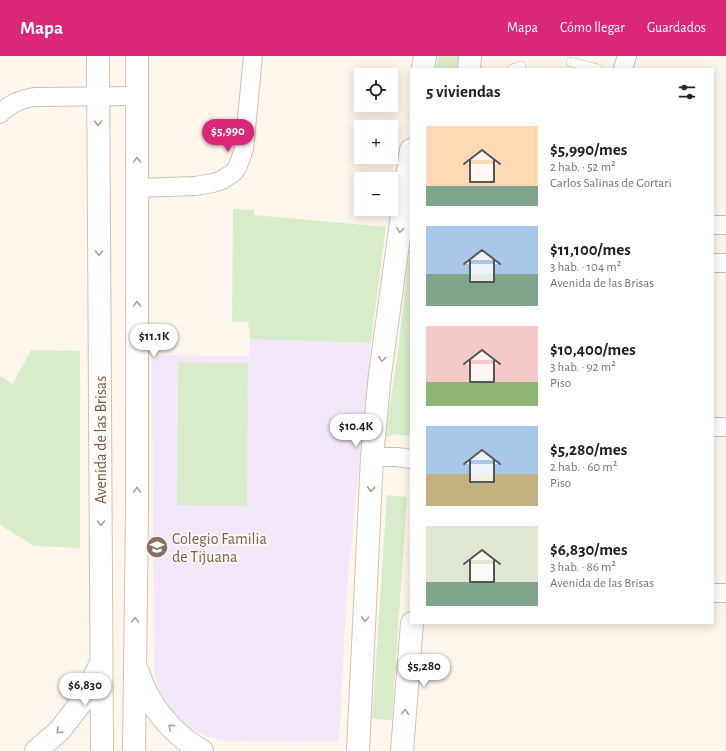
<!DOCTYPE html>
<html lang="es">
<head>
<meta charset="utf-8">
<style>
  :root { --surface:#fff; --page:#f2f2f2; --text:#202124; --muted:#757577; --accent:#db2777 }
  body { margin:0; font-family:"Alegreya Sans",sans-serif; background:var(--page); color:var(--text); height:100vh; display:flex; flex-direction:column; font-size:15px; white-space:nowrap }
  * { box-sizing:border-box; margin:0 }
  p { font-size:13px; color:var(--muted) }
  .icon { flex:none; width:22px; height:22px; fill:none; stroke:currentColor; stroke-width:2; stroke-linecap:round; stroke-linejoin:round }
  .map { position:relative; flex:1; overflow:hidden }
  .sheet { position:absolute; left:410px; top:12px; width:304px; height:556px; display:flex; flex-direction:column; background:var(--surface); border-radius:0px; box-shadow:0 2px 10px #0003 }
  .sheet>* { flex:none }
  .buttons { position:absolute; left:354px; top:12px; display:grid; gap:8px }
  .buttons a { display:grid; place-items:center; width:44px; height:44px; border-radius:0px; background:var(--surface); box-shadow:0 2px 10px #0003; font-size:20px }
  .price { position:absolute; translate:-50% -34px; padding:0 9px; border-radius:14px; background:#fff; color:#222; font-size:13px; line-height:26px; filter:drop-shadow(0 1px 2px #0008) }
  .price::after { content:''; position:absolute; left:50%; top:24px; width:12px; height:9px; margin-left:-6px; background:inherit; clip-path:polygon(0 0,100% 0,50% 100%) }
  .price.active { background:var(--accent); color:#fff }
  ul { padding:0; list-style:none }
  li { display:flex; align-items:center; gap:12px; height:100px; padding:0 16px }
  li span { display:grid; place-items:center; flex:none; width:112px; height:80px; border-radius:0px; color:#555 }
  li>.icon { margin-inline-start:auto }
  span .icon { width:48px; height:48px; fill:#fffc; stroke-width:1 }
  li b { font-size:17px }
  h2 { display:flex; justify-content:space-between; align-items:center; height:48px; padding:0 16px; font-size:17px }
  header { display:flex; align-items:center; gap:24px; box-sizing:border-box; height:56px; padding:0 20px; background:var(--accent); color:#fff }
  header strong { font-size:19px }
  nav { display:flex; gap:22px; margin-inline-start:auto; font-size:14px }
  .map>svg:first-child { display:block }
  .education { fill:#f3e8fa }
  .green { fill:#d8ecc9 }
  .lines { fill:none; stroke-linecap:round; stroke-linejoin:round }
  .lane-casing { stroke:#d1beb0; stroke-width:10 }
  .street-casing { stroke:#d1beb0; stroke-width:20 }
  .secondary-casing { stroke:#d6c0b0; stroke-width:24 }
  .lane { stroke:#fff; stroke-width:9 }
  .street { stroke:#fff; stroke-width:18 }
  .secondary { stroke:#fff; stroke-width:22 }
  .oneway { stroke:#af9d94 }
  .labels { text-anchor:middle; stroke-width:3.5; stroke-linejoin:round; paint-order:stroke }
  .street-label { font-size:16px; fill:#7a5c4d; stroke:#fffaf3 }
  .education-label { font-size:16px; fill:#785e54; stroke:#fffaf3; text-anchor:start }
</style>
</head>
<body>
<header>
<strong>Mapa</strong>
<nav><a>Mapa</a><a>Cómo llegar</a><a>Guardados</a></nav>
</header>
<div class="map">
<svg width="726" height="695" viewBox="0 0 726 695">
  <rect width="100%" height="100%" fill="#fdf6ec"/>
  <!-- education -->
  <path class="education" d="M 250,283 L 371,287 L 347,534 L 339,686 L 227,685 L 209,681 L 187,671 L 174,662 L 159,637 L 155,623 L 154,612 L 152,299 L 249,300 Z"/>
  <!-- green -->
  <path class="green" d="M 438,0 L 460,0 L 459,13 L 436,13 Z
    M 233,153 L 254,154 L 254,159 L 386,171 L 371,287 L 250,283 L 248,266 L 232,266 Z
    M 411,180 L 411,380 L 395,378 L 385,382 L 398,295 Z
    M 31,294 L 80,295 L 80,492 L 34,490 L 0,469 L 0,320 L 13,328 Z
    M 178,306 L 248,307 L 247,450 L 177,449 Z
    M 387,439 L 407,441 L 392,664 L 372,663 Z"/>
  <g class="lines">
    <!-- lane casing -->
    <g class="lane-casing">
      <path id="lane" d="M 571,6 L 598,13
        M 512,13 L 521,10"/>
    </g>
    <!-- street casing -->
    <g class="street-casing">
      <path id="street" d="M 623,13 L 627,0
        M 0,58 C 11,47 19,44 34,41 L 137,40
        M 137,132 L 195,130 L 213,127 L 222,124 L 234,116 L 238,110 L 244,93 L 253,0
        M 713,169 L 726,169
        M 713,207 L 726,207
        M 713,371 L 726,371
        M 372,401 L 397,401 L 411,403
        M 713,537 L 726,537"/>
    </g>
    <!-- secondary casing -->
    <g class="secondary-casing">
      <path id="secondary" d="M 98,0 L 102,695
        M 423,13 L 425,0
        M 469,13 L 470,0
        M 138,616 C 148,649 172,678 202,695
        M 36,695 L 59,675 L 81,647 L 99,611
        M 134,695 L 137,454 L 137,0
        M 358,695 L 372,401 L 380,318 L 411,94
        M 402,695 L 412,567"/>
    </g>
    <!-- lane -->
    <use href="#lane" class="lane"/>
    <!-- street -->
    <use href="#street" class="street"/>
    <!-- secondary -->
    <use href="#secondary" class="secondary"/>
  </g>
  <!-- one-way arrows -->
  <defs><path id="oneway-chevron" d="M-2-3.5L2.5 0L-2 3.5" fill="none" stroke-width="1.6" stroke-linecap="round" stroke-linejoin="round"/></defs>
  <g class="oneway">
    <use href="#oneway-chevron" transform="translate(98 67) rotate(90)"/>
    <use href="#oneway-chevron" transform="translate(137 104) rotate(-90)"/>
    <use href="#oneway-chevron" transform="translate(400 174) rotate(98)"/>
    <use href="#oneway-chevron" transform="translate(99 197) rotate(90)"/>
    <use href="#oneway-chevron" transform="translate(137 248) rotate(-90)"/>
    <use href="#oneway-chevron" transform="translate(382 303) rotate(98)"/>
    <use href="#oneway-chevron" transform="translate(371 433) rotate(93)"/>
    <use href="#oneway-chevron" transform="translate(137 434) rotate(-90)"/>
    <use href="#oneway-chevron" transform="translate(101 467) rotate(90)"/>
    <use href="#oneway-chevron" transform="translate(365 563) rotate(93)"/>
    <use href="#oneway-chevron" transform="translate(135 564) rotate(-89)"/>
    <use href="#oneway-chevron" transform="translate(405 656) rotate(-86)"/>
    <use href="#oneway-chevron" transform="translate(171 671) rotate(-137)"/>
    <use href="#oneway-chevron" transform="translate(59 675) rotate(134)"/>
  </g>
  <!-- icons -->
  <defs>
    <g id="university-disc" transform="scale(1.15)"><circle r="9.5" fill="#8d6e63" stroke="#fffaf3"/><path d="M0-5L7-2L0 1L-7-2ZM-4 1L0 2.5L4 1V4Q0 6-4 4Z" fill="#fff"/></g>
  </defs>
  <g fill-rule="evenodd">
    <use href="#university-disc" x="157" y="491"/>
  </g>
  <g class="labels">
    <!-- street labels -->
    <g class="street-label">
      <text transform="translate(100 384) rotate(-90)" y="6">Avenida de las Brisas</text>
    </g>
    <!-- education labels -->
    <g class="education-label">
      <text x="172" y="488">Colegio Familia<tspan x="172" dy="18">de Tijuana</tspan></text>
    </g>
  </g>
</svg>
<div class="buttons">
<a><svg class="icon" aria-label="locate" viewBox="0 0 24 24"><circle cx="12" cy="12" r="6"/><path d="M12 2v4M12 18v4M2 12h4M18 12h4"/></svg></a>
<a>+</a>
<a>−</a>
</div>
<b class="price active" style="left:228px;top:97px">$5,990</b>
<b class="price" style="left:154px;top:302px">$11.1K</b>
<b class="price" style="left:356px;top:392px">$10.4K</b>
<b class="price" style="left:424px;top:632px">$5,280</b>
<b class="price" style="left:85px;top:651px">$6,830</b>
<section class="sheet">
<h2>5 viviendas<svg class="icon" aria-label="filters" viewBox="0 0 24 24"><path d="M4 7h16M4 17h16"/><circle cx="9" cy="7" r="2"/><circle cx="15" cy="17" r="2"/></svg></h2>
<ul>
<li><span style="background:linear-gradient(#ffd9b3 75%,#7fa58c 0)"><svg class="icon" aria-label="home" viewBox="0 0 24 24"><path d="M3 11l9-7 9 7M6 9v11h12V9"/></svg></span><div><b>$5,990/mes</b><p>2 hab. · 52 m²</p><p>Carlos Salinas de Gortari</p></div></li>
<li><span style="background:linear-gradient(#a9c7e8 60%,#7fa58c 0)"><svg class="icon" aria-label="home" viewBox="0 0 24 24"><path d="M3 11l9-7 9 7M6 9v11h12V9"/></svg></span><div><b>$11,100/mes</b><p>3 hab. · 104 m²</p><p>Avenida de las Brisas</p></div></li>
<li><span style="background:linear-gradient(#f6c9c9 70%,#8fb573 0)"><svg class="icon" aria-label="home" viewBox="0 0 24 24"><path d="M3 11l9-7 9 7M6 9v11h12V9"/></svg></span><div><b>$10,400/mes</b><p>3 hab. · 92 m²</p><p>Piso</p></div></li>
<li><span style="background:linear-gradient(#a9c7e8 60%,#c2b280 0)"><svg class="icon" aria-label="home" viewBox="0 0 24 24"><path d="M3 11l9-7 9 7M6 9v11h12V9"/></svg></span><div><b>$5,280/mes</b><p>2 hab. · 60 m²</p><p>Piso</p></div></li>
<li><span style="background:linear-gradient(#dfe7d0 70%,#7fa58c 0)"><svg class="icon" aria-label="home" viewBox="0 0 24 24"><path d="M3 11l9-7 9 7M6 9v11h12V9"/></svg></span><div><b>$6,830/mes</b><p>3 hab. · 86 m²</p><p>Avenida de las Brisas</p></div></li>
</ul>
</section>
</div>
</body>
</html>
